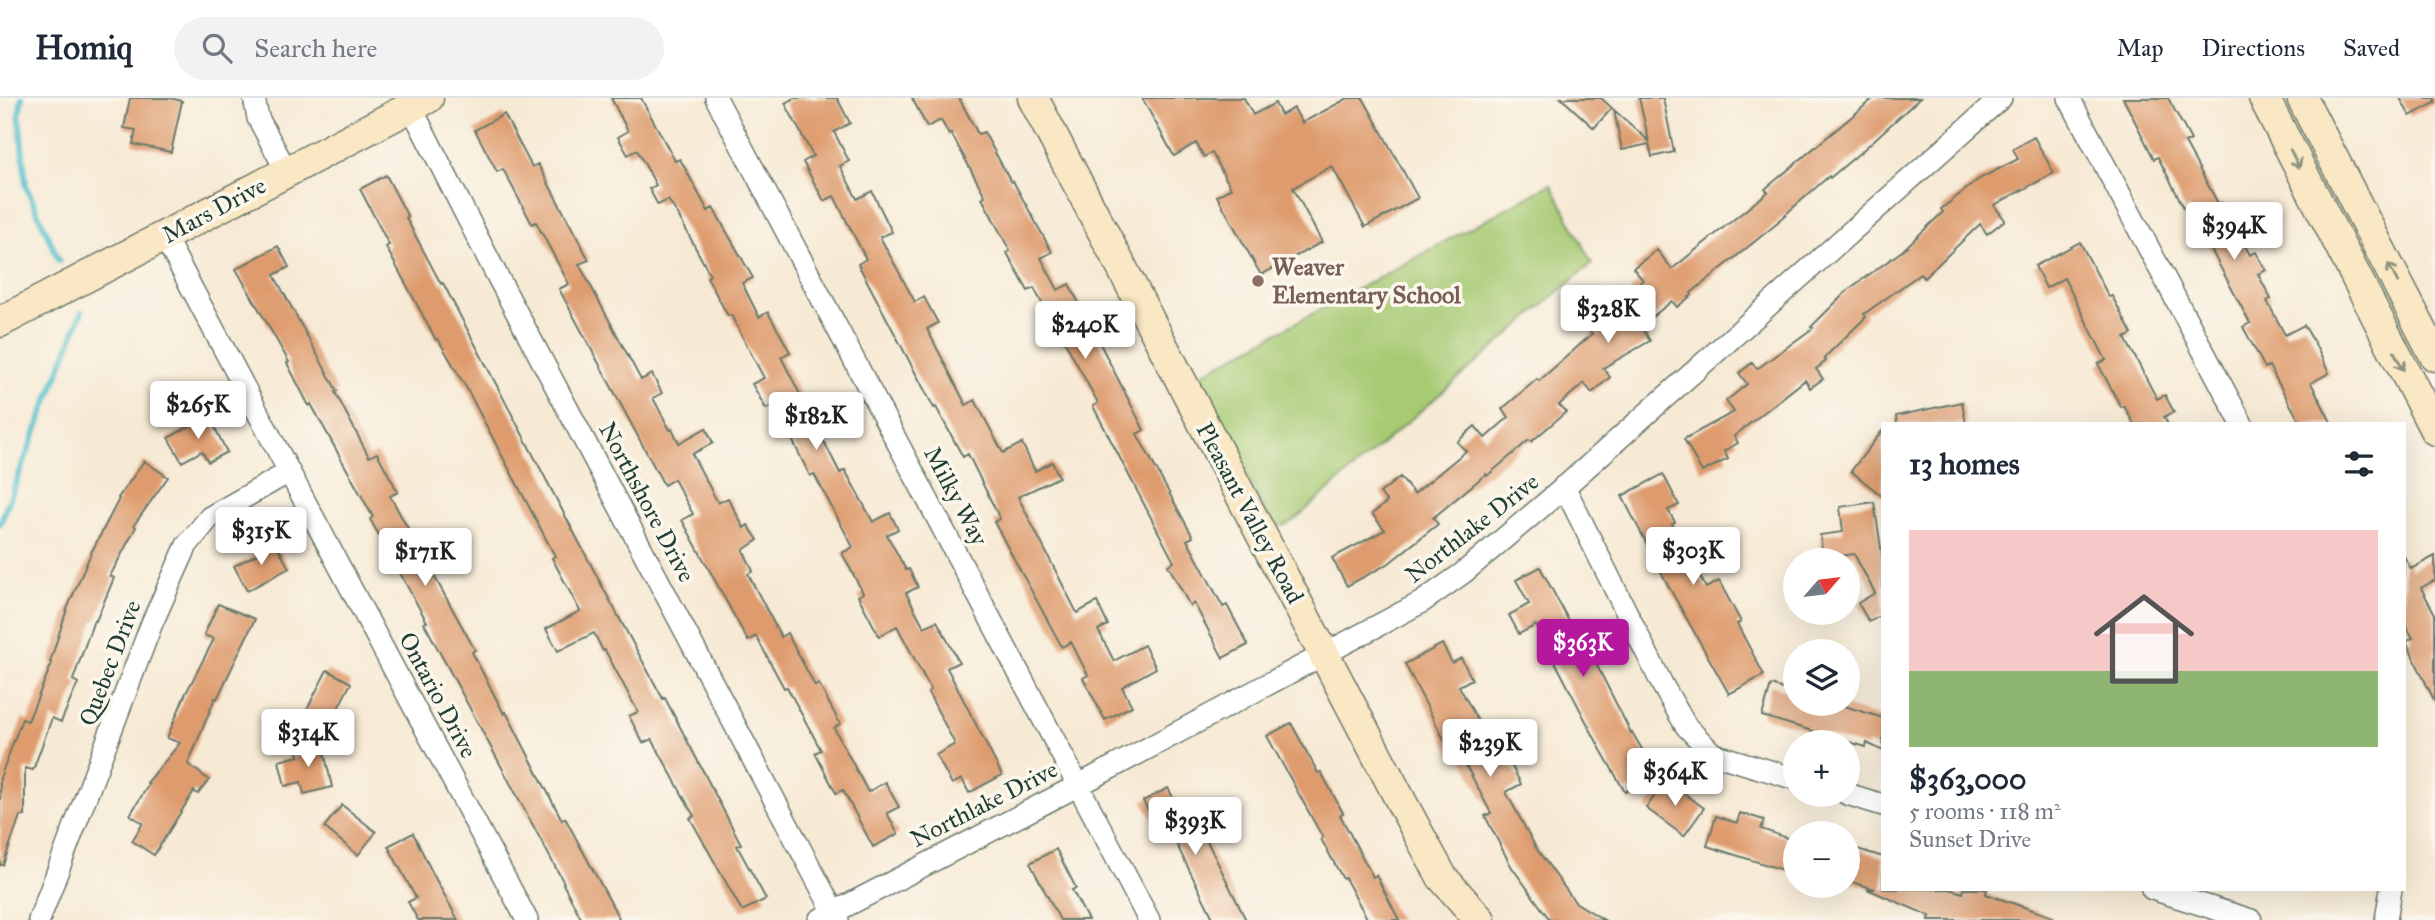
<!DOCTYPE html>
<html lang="en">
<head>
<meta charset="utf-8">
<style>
  :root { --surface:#fff; --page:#f2f2f3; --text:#1f2937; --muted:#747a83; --line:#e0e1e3; --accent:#b5179e }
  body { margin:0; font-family:"IM FELL Great Primer",serif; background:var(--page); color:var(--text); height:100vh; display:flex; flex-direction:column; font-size:26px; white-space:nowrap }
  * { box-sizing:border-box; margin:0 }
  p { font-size:23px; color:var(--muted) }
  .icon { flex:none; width:38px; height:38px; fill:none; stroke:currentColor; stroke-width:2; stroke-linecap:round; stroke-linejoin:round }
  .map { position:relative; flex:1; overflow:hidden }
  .side { position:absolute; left:1881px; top:324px; width:525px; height:469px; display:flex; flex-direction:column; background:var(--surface); border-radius:0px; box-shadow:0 7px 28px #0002 }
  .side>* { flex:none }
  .needle { width:46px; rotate:62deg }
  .fabs { position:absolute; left:1783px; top:450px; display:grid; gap:14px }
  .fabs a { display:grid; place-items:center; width:77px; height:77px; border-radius:50%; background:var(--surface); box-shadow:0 7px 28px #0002; font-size:35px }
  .price { position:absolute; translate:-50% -60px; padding:0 16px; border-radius:7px; background:#fff; color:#222; font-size:23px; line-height:46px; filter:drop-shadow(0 2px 4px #0008) }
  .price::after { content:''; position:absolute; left:50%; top:42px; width:21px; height:16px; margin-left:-10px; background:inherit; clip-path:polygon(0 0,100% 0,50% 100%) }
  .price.selected { background:var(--accent); color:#fff }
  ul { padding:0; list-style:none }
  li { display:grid; align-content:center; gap:14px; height:371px; padding:0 28px }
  li span { display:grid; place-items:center; height:217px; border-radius:0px; color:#555 }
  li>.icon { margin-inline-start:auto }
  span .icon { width:126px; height:126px; fill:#fffc; stroke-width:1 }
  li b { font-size:30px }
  h2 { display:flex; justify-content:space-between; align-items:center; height:84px; padding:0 28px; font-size:30px }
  header { display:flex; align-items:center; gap:42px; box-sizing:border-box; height:98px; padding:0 35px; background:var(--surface); border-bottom:2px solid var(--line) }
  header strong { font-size:33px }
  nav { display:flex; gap:38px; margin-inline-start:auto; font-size:24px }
  .search { width:490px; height:63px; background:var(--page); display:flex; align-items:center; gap:18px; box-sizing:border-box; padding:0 24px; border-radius:38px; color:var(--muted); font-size:26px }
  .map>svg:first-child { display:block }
  .green { fill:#a7ca73; stroke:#638454; stroke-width:2 }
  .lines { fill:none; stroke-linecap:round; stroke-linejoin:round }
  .stream { stroke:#53c0cb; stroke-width:6 }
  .building { fill:#de9b6d }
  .street-casing { stroke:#6b7a6c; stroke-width:24 }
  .secondary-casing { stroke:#6b7a6c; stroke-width:33 }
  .street { stroke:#fff; stroke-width:21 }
  .secondary { stroke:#fae7c3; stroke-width:30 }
  .oneway { stroke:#8c927c }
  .education-dot { fill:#8d6e63; stroke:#fbf7ec; stroke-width:2.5 }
  .labels { text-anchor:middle; stroke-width:7; stroke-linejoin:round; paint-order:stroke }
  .street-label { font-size:24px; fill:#1f3d34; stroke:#fbf7ec }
  .education-label { font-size:24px; font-weight:bold; fill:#785e54; stroke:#fbf7ec; text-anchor:start }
</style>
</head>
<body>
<header>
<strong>Homiq</strong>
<div class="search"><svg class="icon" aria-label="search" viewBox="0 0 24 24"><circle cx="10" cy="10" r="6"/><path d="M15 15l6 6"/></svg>Search here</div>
<nav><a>Map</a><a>Directions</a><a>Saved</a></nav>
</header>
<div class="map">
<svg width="2435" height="822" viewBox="0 0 2435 822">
  <rect width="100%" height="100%" fill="#fbf7ec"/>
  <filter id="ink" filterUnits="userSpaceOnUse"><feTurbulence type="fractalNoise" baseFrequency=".0143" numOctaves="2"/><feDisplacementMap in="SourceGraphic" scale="14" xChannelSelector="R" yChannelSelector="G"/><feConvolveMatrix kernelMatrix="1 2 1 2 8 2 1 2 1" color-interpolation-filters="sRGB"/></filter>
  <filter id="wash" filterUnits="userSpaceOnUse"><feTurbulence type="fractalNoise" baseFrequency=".00686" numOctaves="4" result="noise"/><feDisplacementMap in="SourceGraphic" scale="28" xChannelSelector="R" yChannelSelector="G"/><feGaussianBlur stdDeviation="1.57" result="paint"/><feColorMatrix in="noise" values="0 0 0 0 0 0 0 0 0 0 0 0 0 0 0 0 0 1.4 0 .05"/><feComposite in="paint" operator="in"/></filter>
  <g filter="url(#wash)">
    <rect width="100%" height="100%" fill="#f7ead5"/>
    <!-- green -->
    <path class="green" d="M 1551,86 L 1592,165 L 1293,423 L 1283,428 L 1272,425 L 1194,280 Z"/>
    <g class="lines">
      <!-- stream -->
      <path class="stream" d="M 22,0 L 19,16 L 26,88 L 59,163
        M 0,426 L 82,214"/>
    </g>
    <g id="blocks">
      <!-- building -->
      <path class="building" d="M 130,0 L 170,0 L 182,3 L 171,54 L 133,46 L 136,32 L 124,30 Z
        M 611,0 L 641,0 L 675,63 L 680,61 L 708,113 L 713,110 L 753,180 L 742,185 L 759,219 L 768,214 L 790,254 L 781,259 L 840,375 L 845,372 L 873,424 L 890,415 L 898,431 L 887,437 L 906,472 L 909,471 L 918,489 L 906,495 L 924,529 L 937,523 L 959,564 L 947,570 L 1002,677 L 969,695 L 962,681 L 952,686 L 936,657 L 955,646 L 928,594 L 931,592 L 897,528 L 879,538 L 858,498 L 863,495 L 842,455 L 853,449 L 814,376 L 810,378 L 775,307 L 766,311 L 752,286 L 764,280 L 731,217 L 728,218 L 707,179 L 710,177 L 677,115 L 668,102 L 658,107 L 649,91 L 656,87 L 637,52 L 628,57 L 618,39 L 628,33 Z
        M 795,0 L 837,0 L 850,25 L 834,34 L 849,63 L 840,68 L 857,101 L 872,93 L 892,134 L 880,139 L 915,204 L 924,199 L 938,225 L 927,231 L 966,307 L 975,302 L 1003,355 L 1022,345 L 1035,373 L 1052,364 L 1059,379 L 1018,399 L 1077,515 L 1097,504 L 1108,527 L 1098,532 L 1114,563 L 1144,547 L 1156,570 L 1122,589 L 1132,608 L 1105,622 L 1083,580 L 1088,577 L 1071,544 L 1062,549 L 994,424 L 1000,421 L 968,356 L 963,359 L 936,309 L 934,310 L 858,166 L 866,161 L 834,98 L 824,103 L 803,64 L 813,58 L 785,5 Z
        M 912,0 L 959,0 L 978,36 L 984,34 L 1011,84 L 1013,83 L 1052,154 L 1041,160 L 1058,192 L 1069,186 L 1091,228 L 1144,332 L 1137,336 L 1193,439 L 1187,442 L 1223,509 L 1227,507 L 1248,547 L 1223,560 L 1194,505 L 1190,508 L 1168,467 L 1174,464 L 1093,308 L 1098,305 L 1064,242 L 1062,243 L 1034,190 L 1028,193 L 1007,155 L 1010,153 L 982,100 L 985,98 L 951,35 L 949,37 L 941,22 L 927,29 Z
        M 1142,0 L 1244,0 L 1253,17 L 1275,5 L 1281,17 L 1294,10 L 1302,25 L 1348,0 L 1363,0 L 1418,100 L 1365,129 L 1332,68 L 1293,90 L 1322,144 L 1261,177 L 1217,98 L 1231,90 L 1212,55 L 1204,59 L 1196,45 L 1174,58 Z
        M 1561,0 L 1601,0 L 1612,10 L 1594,30 Z
        M 1639,0 L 1663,0 L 1674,54 L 1652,59 L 1649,46 L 1622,52 L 1614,12 L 1649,43 Z
        M 1874,0 L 1920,0 L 1862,53 L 1830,80 L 1829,78 L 1778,123 L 1779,124 L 1691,195 L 1692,197 L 1677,209 L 1672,203 L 1641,228 L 1650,243 L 1603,270 L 1610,279 L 1592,295 L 1584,285 L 1559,307 L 1566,314 L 1531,344 L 1529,342 L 1487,378 L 1486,376 L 1433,420 L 1438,426 L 1388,466 L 1347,488 L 1332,460 L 1385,432 L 1372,416 L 1387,404 L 1380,395 L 1400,379 L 1414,396 L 1466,353 L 1457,344 L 1475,328 L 1485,340 L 1509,319 L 1502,311 L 1537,281 L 1539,283 L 1592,236 L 1587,229 L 1637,200 L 1630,192 L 1643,182 L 1633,170 L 1657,152 L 1672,171 L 1768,94 L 1765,91 Z
        M 2123,0 L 2168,0 L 2191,42 L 2185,45 L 2219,107 L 2222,105 L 2250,157 L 2256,154 L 2266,172 L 2258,176 L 2271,201 L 2267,203 L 2285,237 L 2304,227 L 2314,244 L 2329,275 L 2311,285 L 2332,326 L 2301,326 L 2269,268 L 2265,270 L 2243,229 L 2250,225 L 2189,110 L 2185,112 L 2158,59 L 2154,61 Z
        M 2400,0 L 2435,0 L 2435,5 L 2410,18 Z
        M 504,16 L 532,69 L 538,66 L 589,162 L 579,166 L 641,282 L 652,276 L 662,295 L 653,300 L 670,332 L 672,331 L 679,345 L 706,330 L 713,345 L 692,356 L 718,405 L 728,400 L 744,430 L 748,427 L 758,442 L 743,452 L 753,473 L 748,476 L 781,539 L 787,535 L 815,588 L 819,586 L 840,626 L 834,630 L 868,694 L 885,684 L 899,709 L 887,715 L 898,736 L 873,749 L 843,692 L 836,695 L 815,655 L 821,652 L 787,589 L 784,590 L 756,538 L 748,543 L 682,422 L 693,416 L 674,381 L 664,387 L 559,191 L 569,186 L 536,124 L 532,126 L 503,71 L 497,74 L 475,32 Z
        M 2034,39 L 2054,75 L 1994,107 L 2005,122 L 1987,136 L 1980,126 L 1924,180 L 1920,176 L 1864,216 L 1866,219 L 1824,260 L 1826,263 L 1816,271 L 1823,281 L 1810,290 L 1805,282 L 1734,338 L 1738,345 L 1724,353 L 1728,361 L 1702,374 L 1684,341 L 1734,314 L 1726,303 L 1747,286 L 1739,275 L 1752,265 L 1757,271 L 1813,230 L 1811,229 L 1849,191 L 1902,153 L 1943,114 L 1941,111 L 1979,81 L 2018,61 L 2013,51 Z
        M 386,77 L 408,119 L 406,120 L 441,186 L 443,185 L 602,488 L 663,601 L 665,600 L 741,746 L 737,748 L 766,801 L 742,813 L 690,720 L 694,718 L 652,641 L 643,645 L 629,618 L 638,614 L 605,552 L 603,553 L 594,535 L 558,553 L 546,531 L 580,513 L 552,460 L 555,458 L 467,291 L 438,241 L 436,242 L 386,149 L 389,147 L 360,91 Z
        M 2080,144 L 2109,199 L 2112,198 L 2132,236 L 2125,240 L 2157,301 L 2165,297 L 2174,314 L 2164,319 L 2168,326 L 2134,326 L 2124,308 L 2121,309 L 2098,266 L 2106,262 L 2064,180 L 2046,190 L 2035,168 Z
        M 278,148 L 289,169 L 274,177 L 337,293 L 335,294 L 369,359 L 377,355 L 398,394 L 390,398 L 475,552 L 472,554 L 504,616 L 506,614 L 562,722 L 565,720 L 620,822 L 582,822 L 563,786 L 564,785 L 424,525 L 427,524 L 370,421 L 373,419 L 311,306 L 309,308 L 287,265 L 289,264 L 236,171 Z
        M 1962,304 L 1966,326 L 1897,326 L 1896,318 Z
        M 209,318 L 227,354 L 208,364 L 202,353 L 182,364 L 168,340 Z
        M 1883,332 L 1883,399 L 1851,373 Z
        M 144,363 L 168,379 L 134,427 L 136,429 L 110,478 L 114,480 L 96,523 L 94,522 L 73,582 L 78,585 L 61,624 L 52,620 L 33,672 L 25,670 L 25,718 L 20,718 L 3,767 L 0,767 L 0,680 L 22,621 L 28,623 L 52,565 L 50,564 L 67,511 L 91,455 L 119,401 L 118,400 Z
        M 1663,376 L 1679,407 L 1668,412 L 1675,424 L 1672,426 L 1706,490 L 1719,483 L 1741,524 L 1737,526 L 1764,577 L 1729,596 L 1670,491 L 1622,398 Z
        M 1874,404 L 1883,463 L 1883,516 L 1869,524 L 1858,505 L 1875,495 L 1854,456 L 1823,460 L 1820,437 L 1843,434 L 1840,409 Z
        M 276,446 L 289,470 L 247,493 L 234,468 Z
        M 2404,458 L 2411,471 L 2435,458 L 2435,482 L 2421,490 L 2435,516 L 2435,604 L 2406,544 L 2413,540 L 2404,525 Z
        M 1540,469 L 1571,527 L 1575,524 L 1631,635 L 1632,634 L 1656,675 L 1625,694 L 1601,652 L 1536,527 L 1519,536 L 1509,517 L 1529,506 L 1516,482 Z
        M 218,506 L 255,521 L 217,601 L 215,600 L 188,666 L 209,682 L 198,696 L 194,693 L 154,757 L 132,743 L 143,725 L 130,717 L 149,686 L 147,685 L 180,645 L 167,640 L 185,597 L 214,541 L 204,537 Z
        M 1442,546 L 1452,565 L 1461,560 L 1472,581 L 1459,588 L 1492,649 L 1500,645 L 1521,686 L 1506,694 L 1536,750 L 1575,804 L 1604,822 L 1550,822 L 1511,768 L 1485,718 L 1491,715 L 1459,654 L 1452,657 L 1405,566 Z
        M 327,572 L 351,585 L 329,628 L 305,615 Z
        M 1771,587 L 1796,595 L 1796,606 L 1838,606 L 1883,620 L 1883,653 L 1867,645 L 1866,649 L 1762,618 Z
        M 1291,625 L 1318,675 L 1321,674 L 1343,715 L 1340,717 L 1373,779 L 1376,777 L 1399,822 L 1368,822 L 1345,780 L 1343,781 L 1321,741 L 1323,740 L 1267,638 Z
        M 322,644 L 332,689 L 304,696 L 301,684 L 285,688 L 279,663 L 299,658 L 297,650 Z
        M 1666,682 L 1704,710 L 1684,738 L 1646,710 Z
        M 1168,690 L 1195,742 L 1204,737 L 1246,822 L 1214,822 L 1173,739 L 1165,743 L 1143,703 Z
        M 342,707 L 376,734 L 358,757 L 324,729 Z
        M 1740,715 L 1764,722 L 1761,731 L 1796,743 L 1796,776 L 1707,748 L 1716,718 L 1737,725 Z
        M 413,735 L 433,776 L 458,822 L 418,822 L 408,804 L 416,800 L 388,748 Z
        M 1848,748 L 1883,759 L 1883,791 L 1949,791 L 1963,795 L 1964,791 L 1987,791 L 1986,796 L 2053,819 L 2052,822 L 1929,822 L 1930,818 L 1867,791 L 1875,791 L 1848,783 Z
        M 1056,751 L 1076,790 L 1072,792 L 1088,822 L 1060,822 L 1030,765 Z"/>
    </g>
  </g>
  <g filter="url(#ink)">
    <use href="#blocks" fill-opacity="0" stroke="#6b7a6c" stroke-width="2"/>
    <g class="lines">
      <!-- street casing -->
      <g class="street-casing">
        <path id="street" d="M 254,0 L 258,20 L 287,74
          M 716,0 L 1149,822
          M 2069,0 L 2242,326
          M 411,9 L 492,168 L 838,822
          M 164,138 L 527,822
          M 1564,388 L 1663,588 L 1686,628 L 1713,656 L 1796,681
          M 1847,696 L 1883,707
          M 2152,791 L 2251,822
          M 39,822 L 152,525 L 187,447 L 210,419 L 289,374
          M 819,822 L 1079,687 L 1422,504 L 1463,475 L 1560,393 L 2001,0
          M 2386,822 L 2391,791"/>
      </g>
      <!-- secondary casing -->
      <g class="secondary-casing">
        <path id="secondary" d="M 1033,0 L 1403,707 L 1442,779 L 1480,822
          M 2264,0 L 2435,332
          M 2302,0 L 2435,258
          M 0,224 L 428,0"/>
      </g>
      <!-- street -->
      <use href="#street" class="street"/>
      <!-- secondary -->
      <use href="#secondary" class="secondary"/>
    </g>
    <!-- one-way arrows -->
    <defs><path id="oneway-shaft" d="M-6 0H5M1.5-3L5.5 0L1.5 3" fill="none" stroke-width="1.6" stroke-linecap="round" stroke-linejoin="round" transform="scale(1.75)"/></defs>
    <g class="oneway">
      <use href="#oneway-shaft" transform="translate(2295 61) rotate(63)"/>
      <use href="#oneway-shaft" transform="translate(2393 175) rotate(-117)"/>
      <use href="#oneway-shaft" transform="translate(2399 263) rotate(63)"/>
    </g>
  </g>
  <!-- markers -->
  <circle class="education-dot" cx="1258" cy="183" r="7"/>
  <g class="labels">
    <!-- street labels -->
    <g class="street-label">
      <text transform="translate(214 112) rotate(-28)" y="8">Mars Drive</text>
      <text transform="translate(956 398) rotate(62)" y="8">Milky Way</text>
      <text transform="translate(647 404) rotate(62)" y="8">Northshore Drive</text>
      <text transform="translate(1250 415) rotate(62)" y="8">Pleasant Valley Road</text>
      <text transform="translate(1472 430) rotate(-38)" y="8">Northlake Drive</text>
      <text transform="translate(110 565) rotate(-69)" y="8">Quebec Drive</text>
      <text transform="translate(438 597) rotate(62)" y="8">Ontario Drive</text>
      <text transform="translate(984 706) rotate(-27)" y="8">Northlake Drive</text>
    </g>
    <!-- education labels -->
    <g class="education-label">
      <text x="1272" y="177">Weaver<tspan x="1272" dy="28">Elementary School</tspan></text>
    </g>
  </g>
</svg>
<div class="fabs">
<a><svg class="needle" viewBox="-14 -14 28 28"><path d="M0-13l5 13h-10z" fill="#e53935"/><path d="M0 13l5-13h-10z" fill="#747a83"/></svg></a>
<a><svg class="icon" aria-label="layers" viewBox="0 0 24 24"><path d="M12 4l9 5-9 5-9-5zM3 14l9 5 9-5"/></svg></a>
<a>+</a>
<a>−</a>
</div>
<b class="price" style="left:2234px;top:164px">$394K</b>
<b class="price" style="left:1608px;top:247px">$328K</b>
<b class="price" style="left:1085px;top:263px">$240K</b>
<b class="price" style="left:198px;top:343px">$265K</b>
<b class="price" style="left:816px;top:354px">$182K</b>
<b class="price" style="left:261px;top:469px">$315K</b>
<b class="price" style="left:1693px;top:489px">$303K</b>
<b class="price" style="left:425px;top:490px">$171K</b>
<b class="price selected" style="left:1583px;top:581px">$363K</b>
<b class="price" style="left:308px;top:671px">$314K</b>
<b class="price" style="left:1490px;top:681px">$239K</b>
<b class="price" style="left:1675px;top:710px">$364K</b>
<b class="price" style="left:1195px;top:759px">$393K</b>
<section class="side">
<h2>13 homes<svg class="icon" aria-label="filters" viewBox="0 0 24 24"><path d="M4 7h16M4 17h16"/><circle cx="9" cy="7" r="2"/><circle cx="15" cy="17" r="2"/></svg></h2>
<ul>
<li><span style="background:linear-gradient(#f6c9c9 65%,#8fb573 0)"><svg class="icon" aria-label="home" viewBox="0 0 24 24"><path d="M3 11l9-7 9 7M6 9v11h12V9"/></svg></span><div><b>$363,000</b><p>5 rooms · 118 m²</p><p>Sunset Drive</p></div></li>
</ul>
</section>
</div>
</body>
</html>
